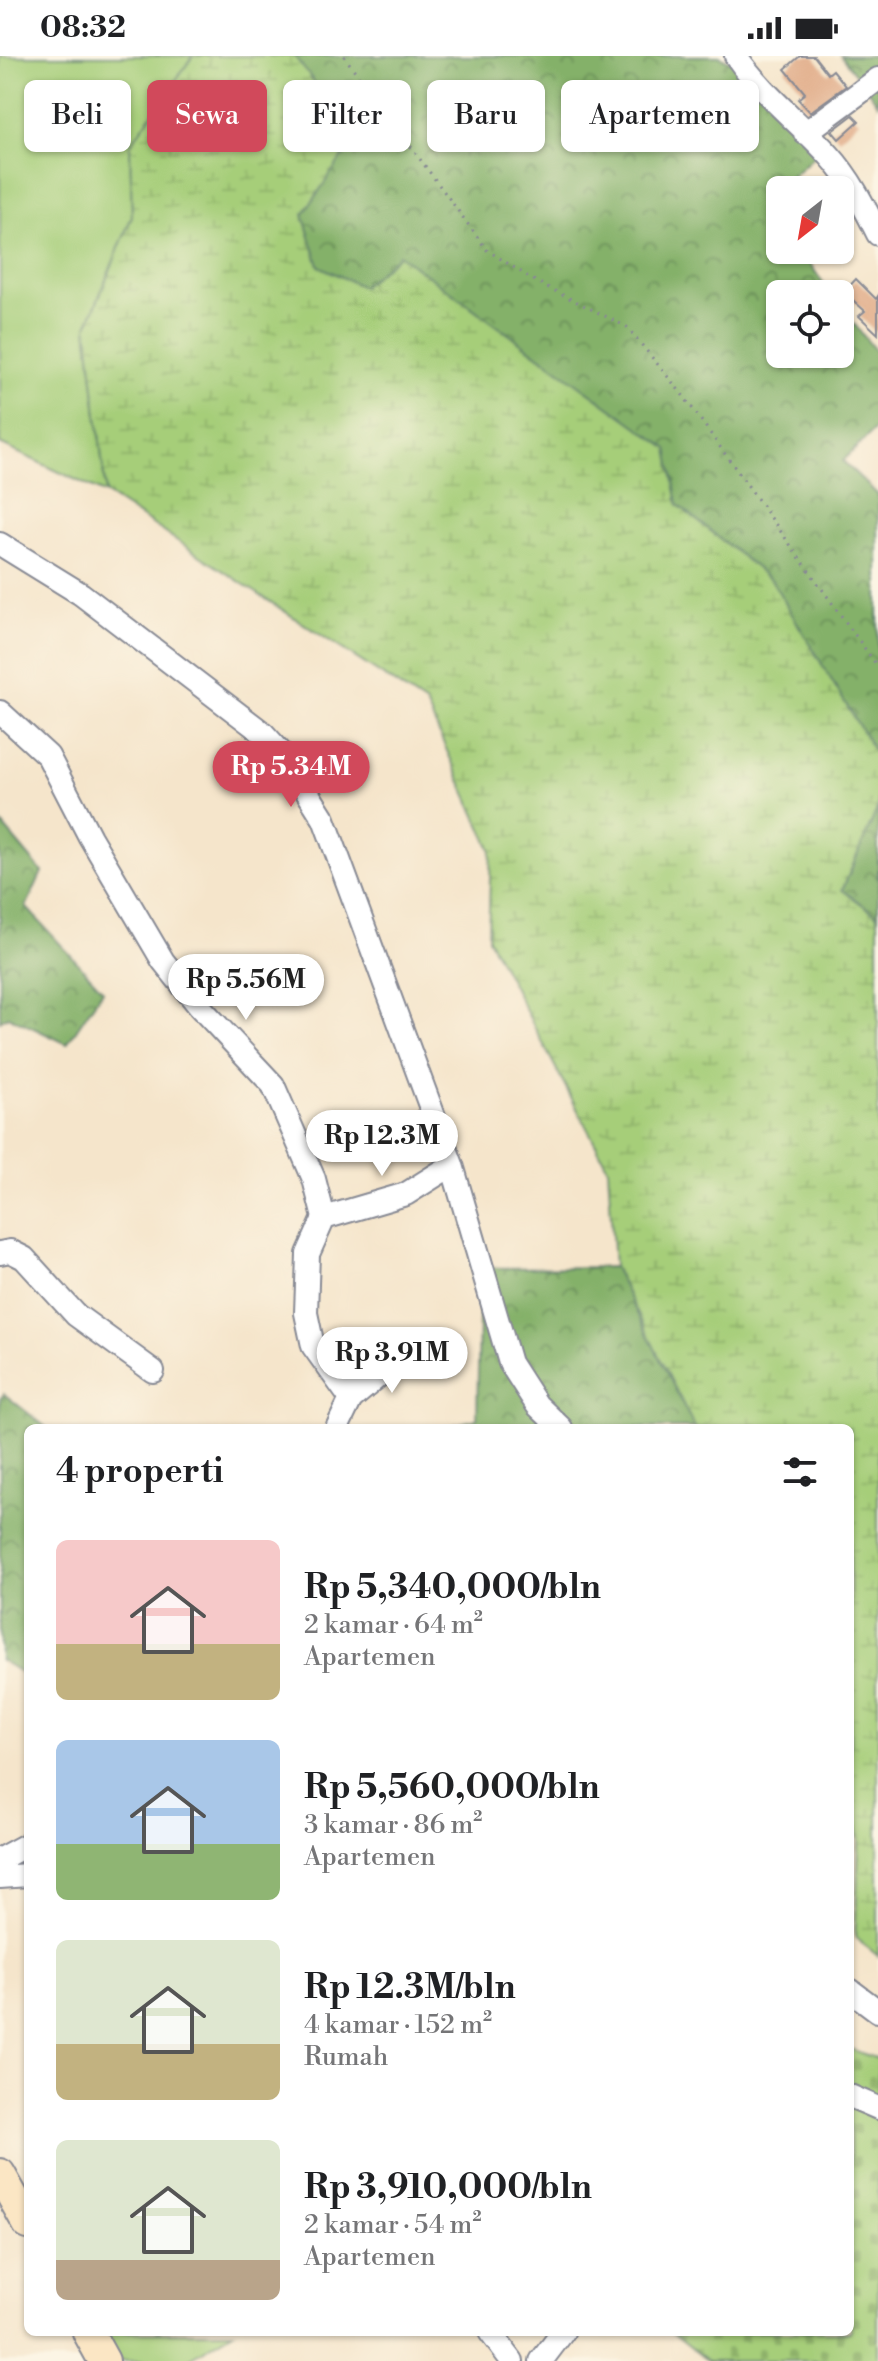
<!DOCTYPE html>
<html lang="id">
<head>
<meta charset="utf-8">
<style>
  :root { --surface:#fff; --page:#f6f6f6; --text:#202124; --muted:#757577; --accent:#d1495b }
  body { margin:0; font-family:"Libre Bodoni",serif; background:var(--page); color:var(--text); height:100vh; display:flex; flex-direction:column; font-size:30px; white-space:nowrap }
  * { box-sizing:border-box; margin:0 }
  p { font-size:26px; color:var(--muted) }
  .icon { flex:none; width:44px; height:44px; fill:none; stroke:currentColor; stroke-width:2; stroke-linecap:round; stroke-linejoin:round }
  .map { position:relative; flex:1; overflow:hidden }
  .side { position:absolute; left:24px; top:1368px; width:830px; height:912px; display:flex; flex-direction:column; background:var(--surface); border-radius:12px; box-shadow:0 2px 6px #0004 }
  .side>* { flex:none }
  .guide { position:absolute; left:24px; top:24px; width:830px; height:72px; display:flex; gap:16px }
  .needle { width:52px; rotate:211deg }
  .buttons { position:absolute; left:766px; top:120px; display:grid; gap:16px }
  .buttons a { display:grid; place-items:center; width:88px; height:88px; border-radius:12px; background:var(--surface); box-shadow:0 2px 6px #0004; font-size:40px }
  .price { position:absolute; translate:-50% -68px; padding:0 18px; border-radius:28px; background:#fff; color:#222; font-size:26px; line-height:52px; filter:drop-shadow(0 2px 4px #0008) }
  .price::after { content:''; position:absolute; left:50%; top:48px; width:24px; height:18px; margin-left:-12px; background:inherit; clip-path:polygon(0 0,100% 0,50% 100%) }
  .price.selected { background:var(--accent); color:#fff }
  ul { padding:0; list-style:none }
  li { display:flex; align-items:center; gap:24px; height:200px; padding:0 32px }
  li span { display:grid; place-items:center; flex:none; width:224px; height:160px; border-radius:12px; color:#555 }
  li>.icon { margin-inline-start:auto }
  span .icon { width:96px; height:96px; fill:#fffc; stroke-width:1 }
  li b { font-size:34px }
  h2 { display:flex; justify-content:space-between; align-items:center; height:96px; padding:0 32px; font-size:34px }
  .chip { padding:0 28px; border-radius:12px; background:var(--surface); box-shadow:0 2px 6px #0004; font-size:28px; line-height:72px }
  .chip.selected { background:var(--accent); color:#fff }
  .status { display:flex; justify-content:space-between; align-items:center; height:56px; padding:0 40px; background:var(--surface); direction:ltr }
  .status svg { height:22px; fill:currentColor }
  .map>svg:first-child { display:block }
  .green { fill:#a6ce79; stroke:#607e6c; stroke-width:2 }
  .forest { fill:url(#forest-crowns); stroke:#507064; stroke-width:2 }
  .wetland { fill:url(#wetland-marsh); stroke:#607e6c; stroke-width:2 }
  .cemetery { fill:url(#cemetery-stones); stroke:#607e6c; stroke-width:2 }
  .building { fill:#e2af8c }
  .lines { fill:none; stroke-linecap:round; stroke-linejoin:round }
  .street-casing { stroke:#888a94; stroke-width:26 }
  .secondary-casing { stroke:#888a94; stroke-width:34 }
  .path { stroke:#888a94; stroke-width:3; stroke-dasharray:2 6; stroke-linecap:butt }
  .street { stroke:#fff; stroke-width:22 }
  .secondary { stroke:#fbe6c4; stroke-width:30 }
</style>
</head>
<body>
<div class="status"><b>08:32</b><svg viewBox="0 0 49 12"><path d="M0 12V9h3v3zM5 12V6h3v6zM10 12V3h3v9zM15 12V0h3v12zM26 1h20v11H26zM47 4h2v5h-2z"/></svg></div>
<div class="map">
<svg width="878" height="2305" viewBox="0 0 878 2305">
  <defs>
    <pattern id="forest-crowns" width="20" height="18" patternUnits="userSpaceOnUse" patternTransform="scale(2)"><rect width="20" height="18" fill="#84b169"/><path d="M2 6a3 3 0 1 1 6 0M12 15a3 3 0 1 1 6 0" fill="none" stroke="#6b905a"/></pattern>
    <pattern id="wetland-marsh" width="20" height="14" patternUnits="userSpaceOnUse" patternTransform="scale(2)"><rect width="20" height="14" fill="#a6ce79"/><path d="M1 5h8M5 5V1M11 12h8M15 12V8" fill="none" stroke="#8eb16b"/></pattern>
    <pattern id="cemetery-stones" width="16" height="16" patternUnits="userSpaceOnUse" patternTransform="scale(2)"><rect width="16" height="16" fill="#a6ce79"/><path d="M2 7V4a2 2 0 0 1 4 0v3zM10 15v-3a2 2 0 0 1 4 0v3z" fill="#8eb16b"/></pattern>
  </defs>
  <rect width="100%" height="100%" fill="#fcf5e5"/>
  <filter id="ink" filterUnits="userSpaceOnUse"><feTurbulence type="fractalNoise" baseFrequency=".0125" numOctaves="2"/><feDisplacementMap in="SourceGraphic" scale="16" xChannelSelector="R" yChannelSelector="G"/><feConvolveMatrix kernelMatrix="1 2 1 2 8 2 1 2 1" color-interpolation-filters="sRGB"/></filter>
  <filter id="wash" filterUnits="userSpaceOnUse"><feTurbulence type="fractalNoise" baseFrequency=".006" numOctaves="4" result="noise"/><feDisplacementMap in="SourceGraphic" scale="32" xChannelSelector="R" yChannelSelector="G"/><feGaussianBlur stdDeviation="1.8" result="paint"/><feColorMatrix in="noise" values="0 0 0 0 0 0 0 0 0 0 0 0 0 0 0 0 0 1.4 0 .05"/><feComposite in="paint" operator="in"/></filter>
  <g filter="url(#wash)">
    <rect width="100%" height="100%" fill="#f5e5cb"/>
    <!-- green -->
    <path class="green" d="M 0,0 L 193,0 L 130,89 L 132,160 L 87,271 L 106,438 L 0,388 Z
      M 98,2276 L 233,2276 L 186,2305 L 107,2305 Z"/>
    <!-- forest -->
    <path class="forest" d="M 294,0 L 719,0 L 742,11 L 831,85 L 769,141 L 780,159 L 780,194 L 801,194 L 830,238 L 780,238 L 780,298 L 840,298 L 840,250 L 878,298 L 878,370 L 843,405 L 878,439 L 878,702 L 772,525 L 678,449 L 668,393 L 399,199 L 362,231 L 319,210 L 303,159 L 355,80 Z
      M 841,0 L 878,0 L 878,47 Z
      M 878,751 L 878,860 L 842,834 Z
      M 0,766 L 42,816 L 26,851 L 103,934 L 67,988 L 8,960 L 0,965 Z
      M 614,1211 L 695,1372 L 441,1372 L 477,1363 L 480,1212 Z
      M 4,1338 L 47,1372 L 28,1372 L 28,1621 L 0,1604 L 0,1343 Z"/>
    <!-- wetland -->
    <path class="wetland" d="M 193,0 L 294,0 L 356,80 L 303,159 L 319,210 L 362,231 L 399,199 L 668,393 L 678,449 L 772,525 L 878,702 L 878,751 L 842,834 L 878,860 L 878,1900 L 855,1881 L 859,1785 L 850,1734 L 850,1372 L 695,1372 L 614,1211 L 608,1112 L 488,882 L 491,793 L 426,648 L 106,438 L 87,271 L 132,160 L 130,89 Z"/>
    <!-- cemetery -->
    <path class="cemetery" d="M 850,1993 L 878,2003 L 878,2305 L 708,2305 L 671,2276 L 850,2276 Z"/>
    <g id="blocks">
      <!-- building -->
      <path class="building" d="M 800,0 L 814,0 L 828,18 L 833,14 L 846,30 L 810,56 L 798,43 L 805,37 L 785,13 Z
        M 853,59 L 859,65 L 839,83 L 832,75 Z
        M 856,223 L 876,243 L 878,240 L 878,278 L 859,260 L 865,255 L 844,236 Z"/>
    </g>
  </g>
  <g filter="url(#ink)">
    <use href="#blocks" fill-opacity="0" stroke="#888a94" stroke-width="2"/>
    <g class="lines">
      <!-- street casing -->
      <g class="street-casing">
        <path id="street" d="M 736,0 C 762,38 798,65 829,99 C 850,122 864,150 878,178
          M 805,77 L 878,23
          M 0,488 L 81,538 L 263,677 L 285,701 L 324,763 L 452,1109 L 510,1307 L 537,1349 L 561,1372
          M 0,656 L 48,700 L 90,781 L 163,905 L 199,950 L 273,1029 L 314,1123 L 324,1162 L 308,1198 L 306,1257 L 313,1290 L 351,1343
          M 324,1162 L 406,1138 L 452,1109
          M 0,1197 L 10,1195 L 24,1202 L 76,1259 L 153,1315
          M 337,1372 L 351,1343 L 421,1284
          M 0,1803 L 28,1788
          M 0,1821 L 28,1819
          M 850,1934 L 878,1955
          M 850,2040 L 878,2052
          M 490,2276 L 512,2305
          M 541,2305 L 563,2276"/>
      </g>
      <!-- secondary casing -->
      <g class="secondary-casing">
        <path id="secondary" d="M 0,2118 L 28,2168
          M 88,2276 L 104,2305"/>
      </g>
      <!-- path -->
      <path class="path" d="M 344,0 L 487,194 L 535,225 L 627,271 L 682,338 L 878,611"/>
      <!-- street -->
      <use href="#street" class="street"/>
      <!-- secondary -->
      <use href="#secondary" class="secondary"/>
    </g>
  </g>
</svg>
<div class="buttons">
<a><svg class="needle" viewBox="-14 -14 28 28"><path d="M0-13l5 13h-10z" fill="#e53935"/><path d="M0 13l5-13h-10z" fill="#757577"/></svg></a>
<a><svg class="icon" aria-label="locate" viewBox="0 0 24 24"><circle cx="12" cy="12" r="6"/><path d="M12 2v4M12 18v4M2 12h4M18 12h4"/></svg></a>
</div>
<b class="price selected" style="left:291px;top:753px">Rp 5.34M</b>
<b class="price" style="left:246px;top:966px">Rp 5.56M</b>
<b class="price" style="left:382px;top:1122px">Rp 12.3M</b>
<b class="price" style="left:392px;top:1339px">Rp 3.91M</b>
<div class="guide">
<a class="chip">Beli</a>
<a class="chip selected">Sewa</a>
<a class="chip">Filter</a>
<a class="chip">Baru</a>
<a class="chip">Apartemen</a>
</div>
<section class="side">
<h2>4 properti<svg class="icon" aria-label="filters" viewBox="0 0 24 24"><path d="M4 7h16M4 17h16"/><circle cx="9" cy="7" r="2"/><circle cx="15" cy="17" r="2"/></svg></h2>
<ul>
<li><span style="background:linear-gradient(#f6c9c9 65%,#c2b280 0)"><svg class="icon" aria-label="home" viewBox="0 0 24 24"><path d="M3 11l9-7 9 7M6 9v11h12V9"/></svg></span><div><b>Rp 5,340,000/bln</b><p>2 kamar · 64 m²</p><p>Apartemen</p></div></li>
<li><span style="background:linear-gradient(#a9c7e8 65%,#8fb573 0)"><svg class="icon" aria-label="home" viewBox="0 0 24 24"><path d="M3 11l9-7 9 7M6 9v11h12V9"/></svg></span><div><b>Rp 5,560,000/bln</b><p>3 kamar · 86 m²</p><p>Apartemen</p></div></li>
<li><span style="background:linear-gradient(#dfe7d0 65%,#c2b280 0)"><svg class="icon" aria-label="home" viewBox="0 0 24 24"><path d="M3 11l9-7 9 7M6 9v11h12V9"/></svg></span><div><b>Rp 12.3M/bln</b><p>4 kamar · 152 m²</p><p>Rumah</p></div></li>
<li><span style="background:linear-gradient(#dfe7d0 75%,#b9a48a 0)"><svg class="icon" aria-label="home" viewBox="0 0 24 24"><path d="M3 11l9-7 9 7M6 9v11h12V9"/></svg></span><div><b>Rp 3,910,000/bln</b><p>2 kamar · 54 m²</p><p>Apartemen</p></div></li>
</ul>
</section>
</div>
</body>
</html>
